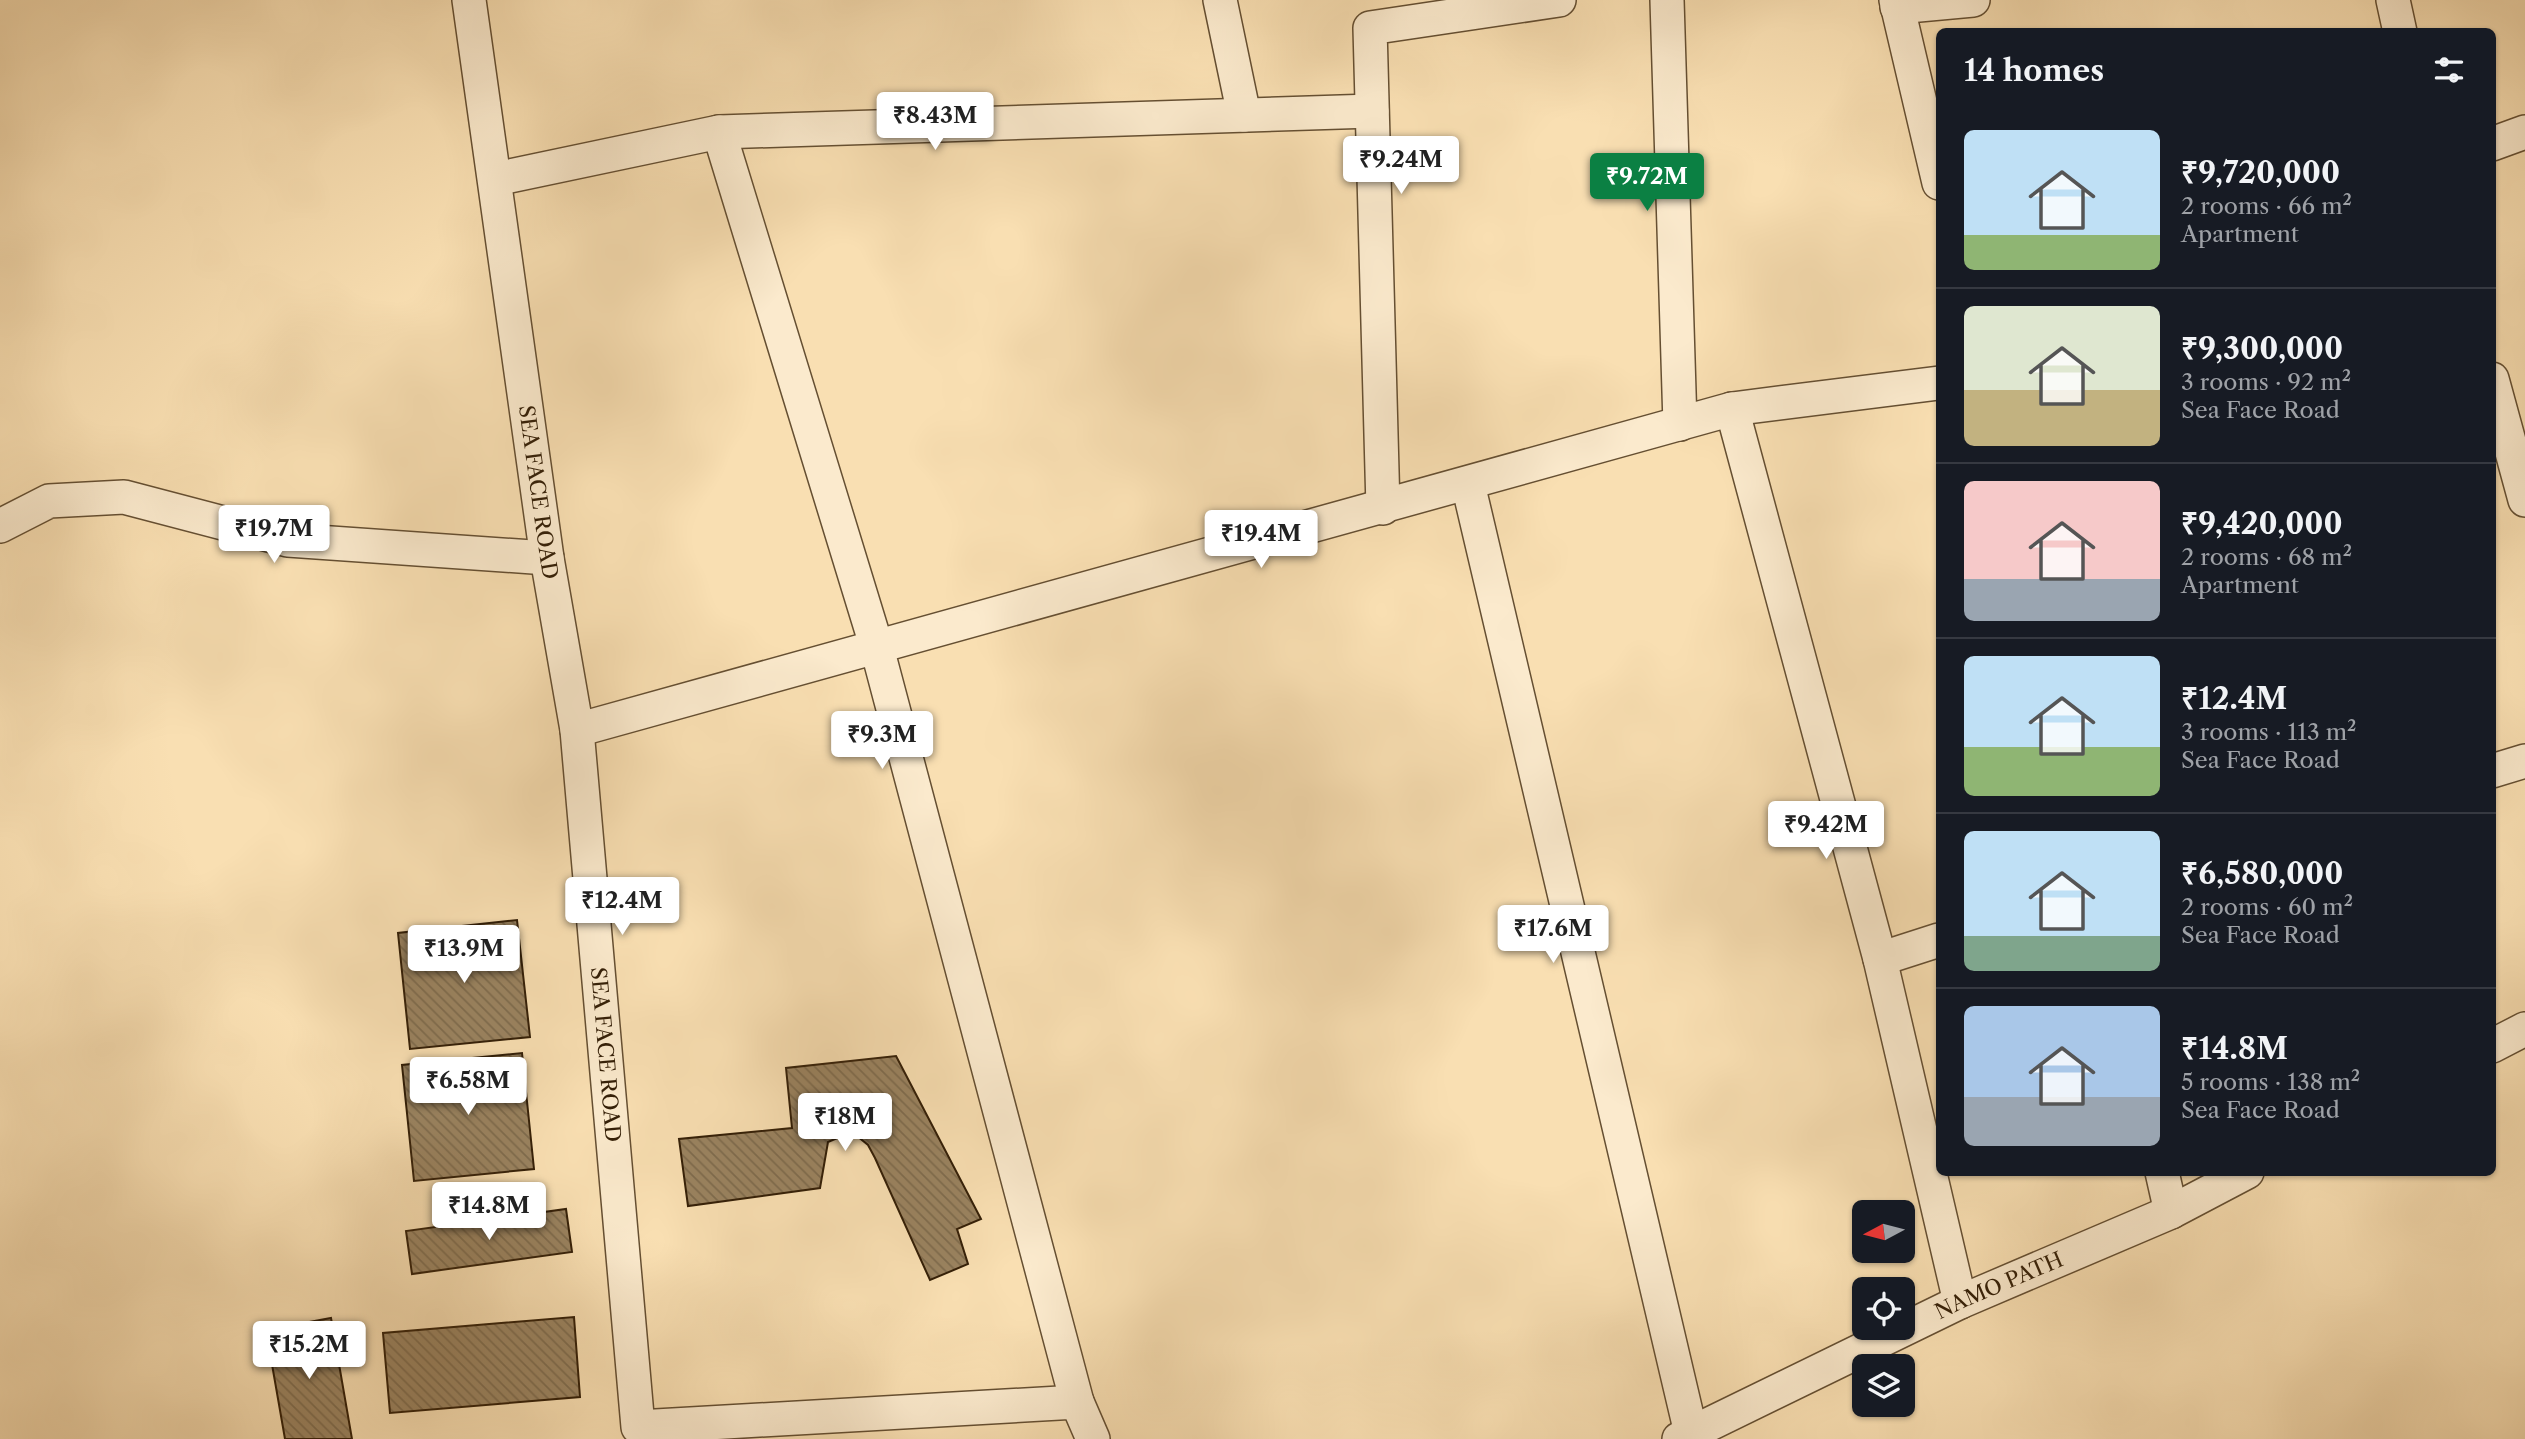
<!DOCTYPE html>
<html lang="en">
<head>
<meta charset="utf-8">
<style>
  :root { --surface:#171b24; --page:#20242c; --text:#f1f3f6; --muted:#9ea1a6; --line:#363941; --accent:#0b8043 }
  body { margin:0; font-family:"Libre Caslon Text",serif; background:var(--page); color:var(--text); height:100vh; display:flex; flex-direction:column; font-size:26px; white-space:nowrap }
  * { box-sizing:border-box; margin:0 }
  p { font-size:23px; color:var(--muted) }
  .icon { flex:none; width:38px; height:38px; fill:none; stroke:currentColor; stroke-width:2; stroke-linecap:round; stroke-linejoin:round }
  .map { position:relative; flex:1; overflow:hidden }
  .drawer { position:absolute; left:1936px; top:28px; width:560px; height:1148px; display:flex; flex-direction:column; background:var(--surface); border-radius:10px; box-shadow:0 2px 5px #0004 }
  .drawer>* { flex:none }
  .needle { width:46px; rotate:263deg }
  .controls { position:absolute; left:1852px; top:1200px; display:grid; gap:14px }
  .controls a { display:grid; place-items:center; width:63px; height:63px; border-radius:10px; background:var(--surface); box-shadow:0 2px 5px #0004; font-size:35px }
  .price { position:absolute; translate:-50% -60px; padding:0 16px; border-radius:7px; background:#fff; color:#222; font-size:23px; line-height:46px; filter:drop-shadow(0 2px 4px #0008) }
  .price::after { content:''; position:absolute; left:50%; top:42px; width:21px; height:16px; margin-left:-10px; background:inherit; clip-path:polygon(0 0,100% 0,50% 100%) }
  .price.current { background:var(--accent); color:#fff }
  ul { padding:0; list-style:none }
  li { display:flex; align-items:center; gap:21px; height:175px; padding:0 28px }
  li+li { border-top:2px solid var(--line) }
  li span { display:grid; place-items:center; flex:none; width:196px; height:140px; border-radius:10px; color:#555 }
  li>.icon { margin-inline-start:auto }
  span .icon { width:84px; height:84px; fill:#fffc; stroke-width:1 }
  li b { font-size:30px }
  h2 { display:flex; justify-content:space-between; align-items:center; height:84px; padding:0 28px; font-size:30px }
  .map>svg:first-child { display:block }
  .building { fill:url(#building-back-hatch); stroke:#341f07; stroke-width:2 }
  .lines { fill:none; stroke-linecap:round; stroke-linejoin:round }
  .street-casing { stroke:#654f32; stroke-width:36 }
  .street { stroke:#fbeacd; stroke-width:33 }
  .labels { text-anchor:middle; stroke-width:5; stroke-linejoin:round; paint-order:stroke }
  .street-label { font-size:21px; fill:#341f07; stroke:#fbeacd }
</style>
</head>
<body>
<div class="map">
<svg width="2525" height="1439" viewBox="0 0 2525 1439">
  <defs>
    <pattern id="building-back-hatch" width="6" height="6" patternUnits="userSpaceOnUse" patternTransform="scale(1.75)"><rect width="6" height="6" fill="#9a8360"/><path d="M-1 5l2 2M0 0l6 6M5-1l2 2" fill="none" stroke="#7e6b4d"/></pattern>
  </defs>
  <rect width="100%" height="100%" fill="#f9dfb2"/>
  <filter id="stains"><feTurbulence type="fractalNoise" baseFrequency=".00286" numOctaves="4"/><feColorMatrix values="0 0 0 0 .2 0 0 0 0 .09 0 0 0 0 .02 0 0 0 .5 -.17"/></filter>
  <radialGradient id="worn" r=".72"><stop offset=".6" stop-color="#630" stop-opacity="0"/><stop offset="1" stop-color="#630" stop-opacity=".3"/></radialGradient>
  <path class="building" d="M517,920L530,1037L410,1049L398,933Z
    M522,1053L534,1169L414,1181L402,1065Z
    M896,1056L981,1219L957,1229L968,1264L930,1280L875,1158L868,1145L857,1136H842L828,1142L820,1188L688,1206L679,1139L792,1128L786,1068Z
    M566,1209L572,1252L412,1274L406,1231Z
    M574,1317L580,1397L390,1413L383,1333Z
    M331,1318L352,1439H285L266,1330Z"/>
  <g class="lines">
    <defs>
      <g id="street">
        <path id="s1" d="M469,0L547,558L577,730L638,1427L1077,1402L1093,1439"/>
        <path d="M1220,0L1244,115"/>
        <path d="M1667,0L1680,424"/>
        <path d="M1896,0L1939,183"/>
        <path d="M2393,0L2400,32"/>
        <path d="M1897,7L1973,0"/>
        <path d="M719,132L877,648L1077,1402"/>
        <path d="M2492,144L2525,132"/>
        <path d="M496,179L719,132L1372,111"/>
        <path d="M2492,379L2525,500"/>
        <path d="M1732,409L1880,959L1960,1302"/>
        <path d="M1468,484L1691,1433"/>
        <path d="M1383,508L1370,28L1559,0"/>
        <path d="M0,526L49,501L124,497L288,540L547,558"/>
        <path d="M577,730L1732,409L1939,383"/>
        <path d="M2492,771L2525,761"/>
        <path d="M1880,959L1939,940"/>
        <path d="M2492,1046L2525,1029"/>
        <path d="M2162,1172L2171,1212"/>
        <path id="s2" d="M1679,1439L1960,1302L2171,1212L2247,1172"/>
      </g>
    </defs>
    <use href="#street" class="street-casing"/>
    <use href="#street" class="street"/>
  </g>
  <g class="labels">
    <g class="street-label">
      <text dy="7" stroke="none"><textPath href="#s1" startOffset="497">SEA FACE ROAD</textPath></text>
      <text dy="7" stroke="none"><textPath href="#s1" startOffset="1064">SEA FACE ROAD</textPath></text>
      <text dy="7" stroke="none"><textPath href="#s2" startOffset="355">NAMO PATH</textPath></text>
    </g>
  </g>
  <rect width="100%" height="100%" filter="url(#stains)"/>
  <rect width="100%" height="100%" fill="url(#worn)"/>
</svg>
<div class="controls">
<a><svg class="needle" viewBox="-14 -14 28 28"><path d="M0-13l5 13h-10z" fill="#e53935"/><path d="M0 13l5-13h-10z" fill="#9ea1a6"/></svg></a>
<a><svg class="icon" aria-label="locate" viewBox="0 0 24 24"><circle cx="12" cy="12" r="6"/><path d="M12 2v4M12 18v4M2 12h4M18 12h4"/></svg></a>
<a><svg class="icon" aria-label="layers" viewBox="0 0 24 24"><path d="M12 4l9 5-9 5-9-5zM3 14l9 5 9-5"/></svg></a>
</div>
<b class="price" style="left:935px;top:152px">₹8.43M</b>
<b class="price" style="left:1401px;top:196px">₹9.24M</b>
<b class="price current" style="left:1647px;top:213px">₹9.72M</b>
<b class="price" style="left:274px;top:565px">₹19.7M</b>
<b class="price" style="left:1261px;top:570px">₹19.4M</b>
<b class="price" style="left:882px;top:771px">₹9.3M</b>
<b class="price" style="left:1826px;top:861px">₹9.42M</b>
<b class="price" style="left:622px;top:937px">₹12.4M</b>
<b class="price" style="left:1553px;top:965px">₹17.6M</b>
<b class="price" style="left:464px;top:985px">₹13.9M</b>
<b class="price" style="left:468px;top:1117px">₹6.58M</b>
<b class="price" style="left:845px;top:1153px">₹18M</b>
<b class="price" style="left:489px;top:1242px">₹14.8M</b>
<b class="price" style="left:309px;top:1381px">₹15.2M</b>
<section class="drawer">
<h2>14 homes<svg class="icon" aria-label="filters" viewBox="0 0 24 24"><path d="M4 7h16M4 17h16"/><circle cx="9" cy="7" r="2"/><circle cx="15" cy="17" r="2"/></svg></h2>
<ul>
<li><span style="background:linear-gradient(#bfe0f5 75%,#8fb573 0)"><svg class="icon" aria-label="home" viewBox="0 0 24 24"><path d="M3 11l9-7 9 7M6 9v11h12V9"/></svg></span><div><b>₹9,720,000</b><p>2 rooms · 66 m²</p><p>Apartment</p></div></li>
<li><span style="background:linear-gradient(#dfe7d0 60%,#c2b280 0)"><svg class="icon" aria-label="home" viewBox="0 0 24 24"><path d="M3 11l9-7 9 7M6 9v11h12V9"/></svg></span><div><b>₹9,300,000</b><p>3 rooms · 92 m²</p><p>Sea Face Road</p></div></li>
<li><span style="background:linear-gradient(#f6c9c9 70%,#9aa5b1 0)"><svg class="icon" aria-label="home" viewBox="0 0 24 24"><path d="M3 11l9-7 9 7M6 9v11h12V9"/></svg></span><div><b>₹9,420,000</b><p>2 rooms · 68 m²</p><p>Apartment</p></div></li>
<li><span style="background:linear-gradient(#bfe0f5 65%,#8fb573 0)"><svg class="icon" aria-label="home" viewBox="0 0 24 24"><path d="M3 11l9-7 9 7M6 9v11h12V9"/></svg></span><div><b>₹12.4M</b><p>3 rooms · 113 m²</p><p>Sea Face Road</p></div></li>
<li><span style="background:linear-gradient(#bfe0f5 75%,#7fa58c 0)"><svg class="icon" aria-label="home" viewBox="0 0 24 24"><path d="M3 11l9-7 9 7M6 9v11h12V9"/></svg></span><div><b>₹6,580,000</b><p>2 rooms · 60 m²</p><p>Sea Face Road</p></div></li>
<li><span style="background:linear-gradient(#a9c7e8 65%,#9aa5b1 0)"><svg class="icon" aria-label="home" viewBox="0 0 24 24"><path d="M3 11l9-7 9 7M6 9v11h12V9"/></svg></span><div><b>₹14.8M</b><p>5 rooms · 138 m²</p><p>Sea Face Road</p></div></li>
</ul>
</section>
</div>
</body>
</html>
